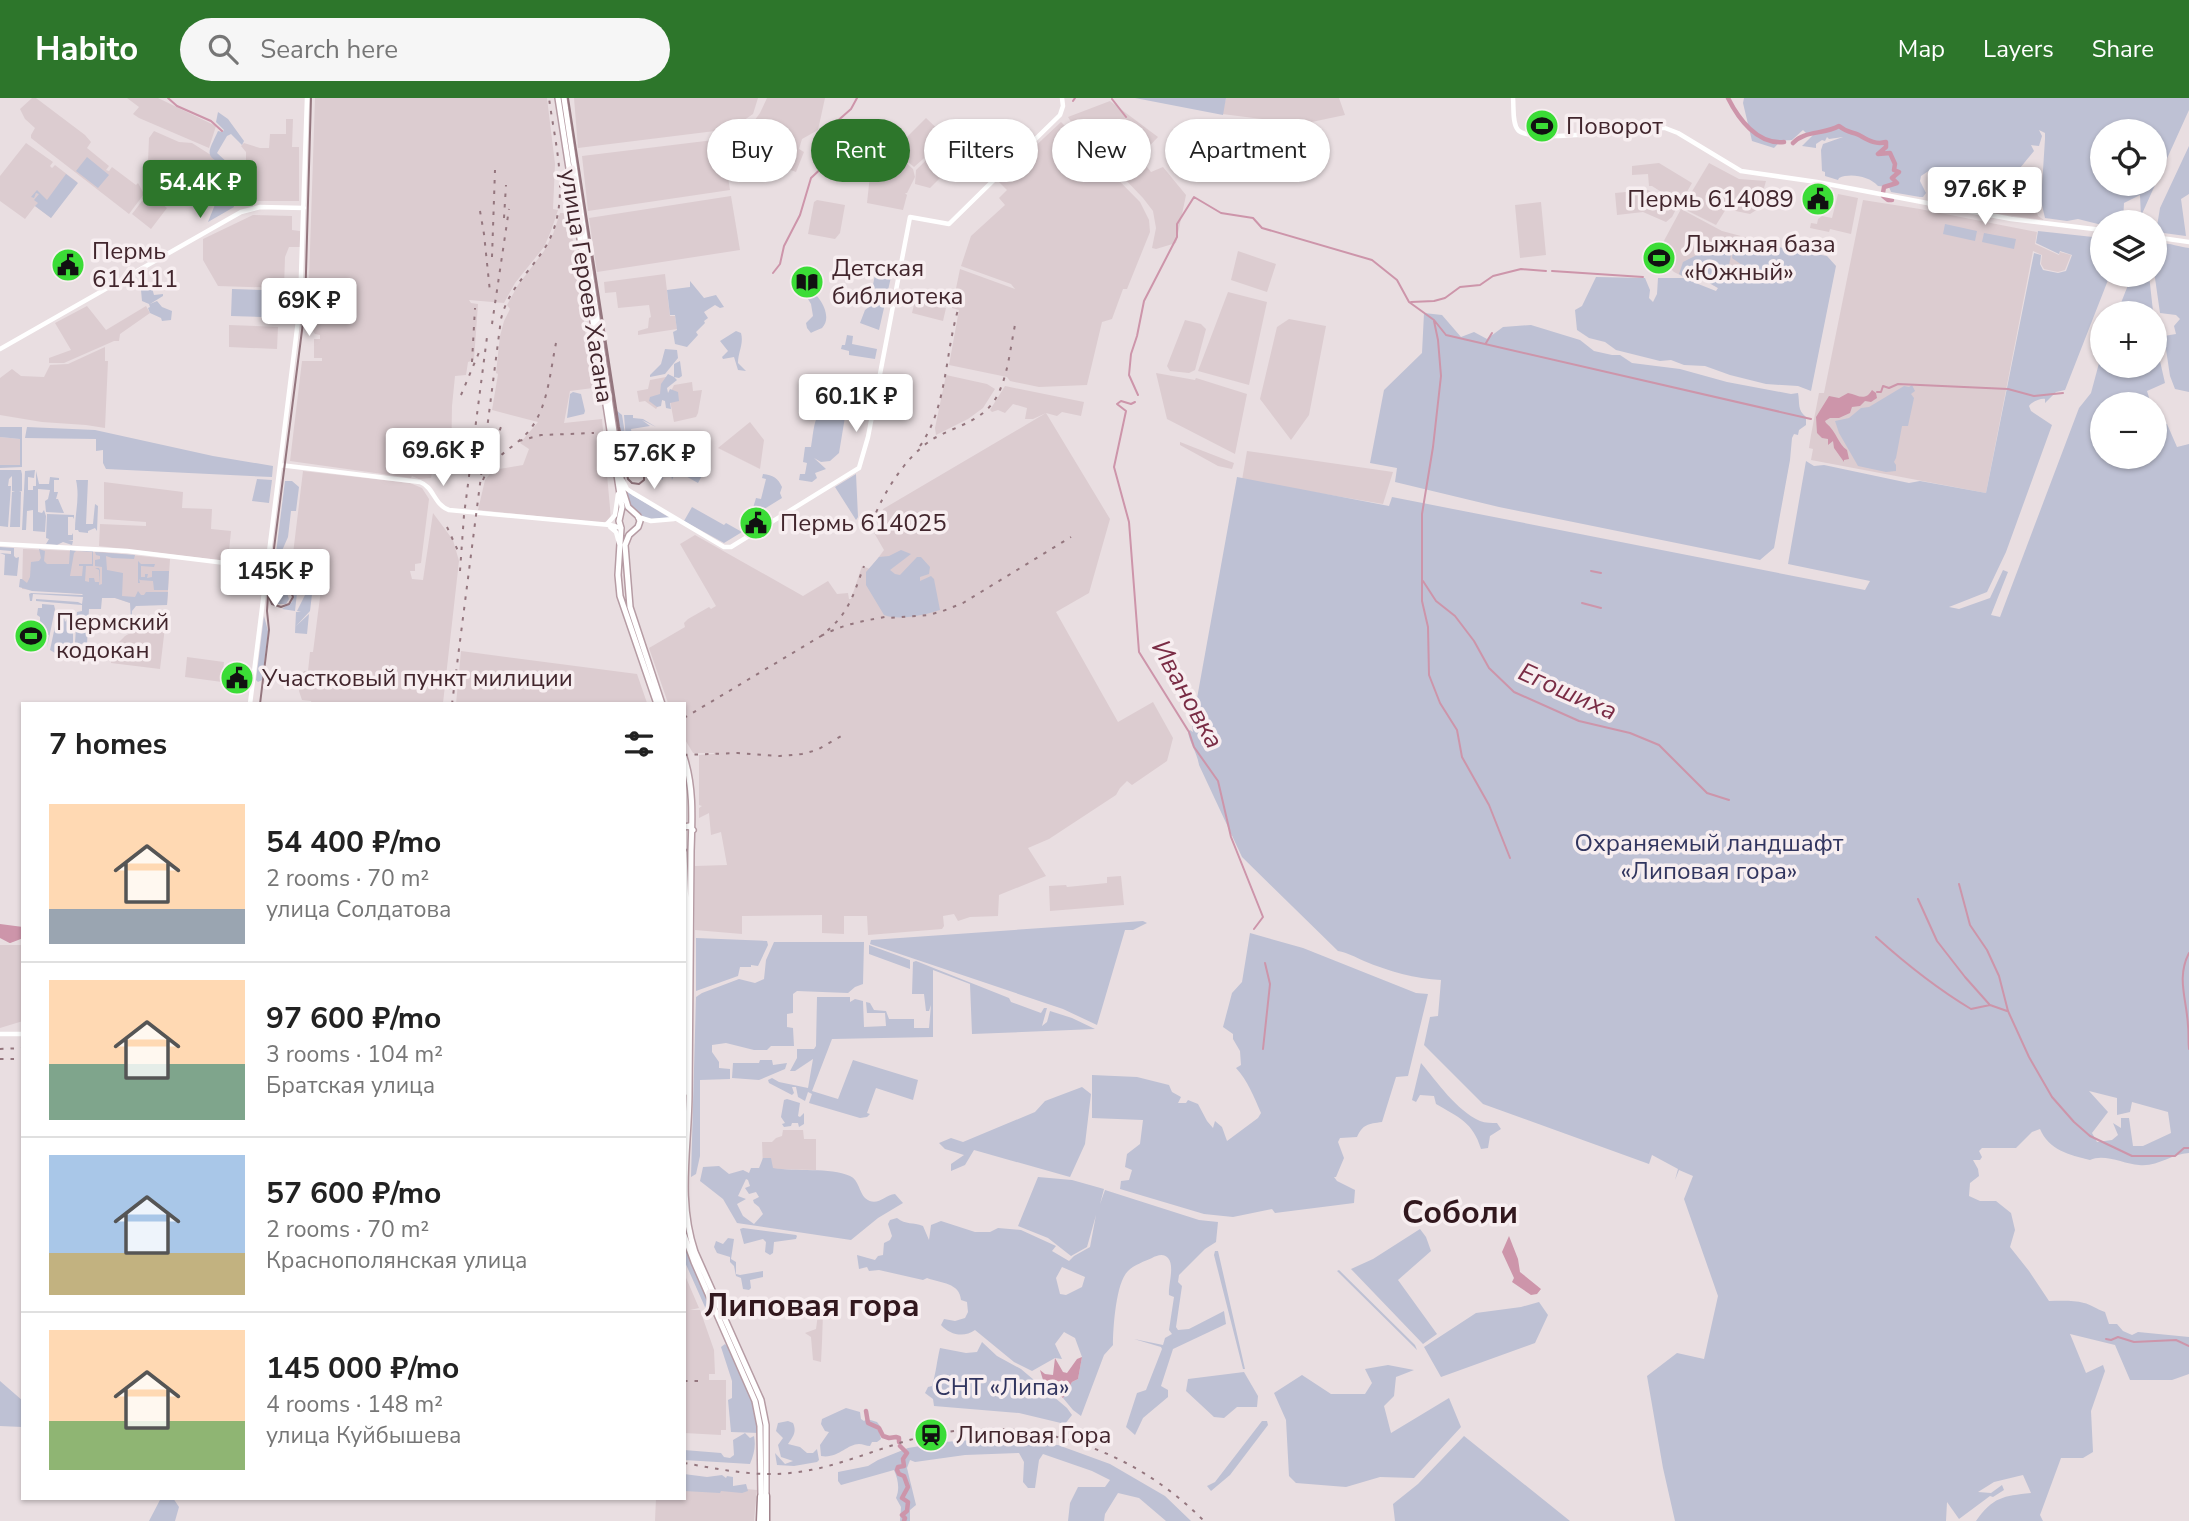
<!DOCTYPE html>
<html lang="en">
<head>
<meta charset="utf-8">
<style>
  :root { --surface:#fff; --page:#f6f6f6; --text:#222; --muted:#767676; --line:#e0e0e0; --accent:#2d762b }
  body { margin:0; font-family:"Nunito Sans",sans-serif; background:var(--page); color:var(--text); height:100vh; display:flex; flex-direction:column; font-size:26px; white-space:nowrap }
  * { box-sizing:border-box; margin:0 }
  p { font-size:23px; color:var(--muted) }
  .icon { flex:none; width:38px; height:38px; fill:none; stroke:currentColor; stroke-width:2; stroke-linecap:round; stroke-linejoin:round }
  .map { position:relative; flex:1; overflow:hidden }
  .sheet { position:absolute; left:21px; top:604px; width:665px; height:798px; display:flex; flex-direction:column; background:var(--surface); border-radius:0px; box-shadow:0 2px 5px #0004 }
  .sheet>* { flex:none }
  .guide { position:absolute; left:707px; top:21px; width:665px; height:63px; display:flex; gap:14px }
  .buttons { position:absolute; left:2090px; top:21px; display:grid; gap:14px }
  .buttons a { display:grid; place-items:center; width:77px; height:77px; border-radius:50%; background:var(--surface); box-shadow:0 2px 5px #0004; font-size:35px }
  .price { position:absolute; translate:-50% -60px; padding:0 16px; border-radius:7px; background:#fff; color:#222; font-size:23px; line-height:46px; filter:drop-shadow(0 2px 4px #0008) }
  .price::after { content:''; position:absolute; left:50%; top:42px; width:21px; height:16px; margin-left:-10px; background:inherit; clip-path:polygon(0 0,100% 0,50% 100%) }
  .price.current { background:var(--accent); color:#fff }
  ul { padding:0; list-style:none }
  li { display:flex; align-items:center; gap:21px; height:175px; padding:0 28px }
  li+li { border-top:2px solid var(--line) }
  li span { display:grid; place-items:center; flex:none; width:196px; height:140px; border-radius:0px; color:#555 }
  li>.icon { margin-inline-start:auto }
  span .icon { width:84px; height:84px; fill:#fffc; stroke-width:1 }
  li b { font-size:30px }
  h2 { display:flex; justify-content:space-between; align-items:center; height:84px; padding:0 28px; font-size:30px }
  .pill { padding:0 24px; border-radius:32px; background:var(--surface); box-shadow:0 2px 5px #0004; font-size:24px; line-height:63px }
  .pill.current { background:var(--accent); color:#fff }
  header { display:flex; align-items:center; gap:42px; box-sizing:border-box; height:98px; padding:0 35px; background:var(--accent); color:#fff }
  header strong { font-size:33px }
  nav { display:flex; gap:38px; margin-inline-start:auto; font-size:24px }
  .search { width:490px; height:63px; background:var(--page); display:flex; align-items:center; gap:18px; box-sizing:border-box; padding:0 24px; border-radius:38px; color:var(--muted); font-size:26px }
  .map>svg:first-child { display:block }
  .built { fill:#dcccd0 }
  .green { fill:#bec1d4; fill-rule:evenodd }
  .water { fill:#cd95aa }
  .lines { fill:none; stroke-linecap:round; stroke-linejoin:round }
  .stream { stroke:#cd95aa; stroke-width:2 }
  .river { stroke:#cd95aa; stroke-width:4.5 }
  .primary-casing { stroke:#b69ca4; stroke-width:8 }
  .trunk-casing { stroke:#a1848c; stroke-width:9 }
  .secondary { stroke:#fff; stroke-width:4.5 }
  .primary { stroke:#fff; stroke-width:5 }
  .trunk { stroke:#fff; stroke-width:6 }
  .tram { stroke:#94767e; stroke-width:2 }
  .rail { stroke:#94767e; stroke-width:2; stroke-dasharray:3.5 7; stroke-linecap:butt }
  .labels { text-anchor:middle; stroke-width:7; stroke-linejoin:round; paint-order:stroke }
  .poi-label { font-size:24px; fill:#42262d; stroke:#f7eef0; text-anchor:start }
  .street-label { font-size:24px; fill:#42262d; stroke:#f7eef0 }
  .park-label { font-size:24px; fill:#31355f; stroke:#f7eef0 }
  .water-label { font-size:26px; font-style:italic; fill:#7a2c45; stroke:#f7eef0 }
  .district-label { font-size:32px; font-weight:bold; fill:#32181e; stroke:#f7eef0 }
</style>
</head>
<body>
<header>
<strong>Habito</strong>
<div class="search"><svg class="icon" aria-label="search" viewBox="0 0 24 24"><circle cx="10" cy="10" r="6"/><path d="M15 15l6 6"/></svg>Search here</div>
<nav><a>Map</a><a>Layers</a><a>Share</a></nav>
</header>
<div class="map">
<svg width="2189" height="1423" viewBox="0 0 2189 1423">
  <rect width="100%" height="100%" fill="#e9dee1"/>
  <path class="built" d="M32,0H36L85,37L91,44L87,50L109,68L106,72L109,73L112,69L136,87L138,85L144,96L129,116L31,40V37L35,30L25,21L20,11Z
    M127,0H158L216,28L209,50L139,20L133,16L139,9Z
    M315,0H547L555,66L553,111L558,112L551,133L544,149L515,185L504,205L469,202L471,205L478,206L474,262L468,264L466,277L455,278L452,308L451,368H433L431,380L419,381L412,378L411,380L290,363L302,263H322V260H314V241H320V237L315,236L313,233V230L316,229V213L308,212Z
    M574,0H758L753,16L731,31L578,50Z
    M767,0H825L818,32L802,41L799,51L804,54L796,74L767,63L775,42L760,44L746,34L760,15Z
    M1226,0H1339L1345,17L1302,26L1222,16Z
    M1110,3L1158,39L1139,59L1151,74L1163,69L1186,97L1176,145L1156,151L1152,150L1156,130L1153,113L1143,100L1073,27L1068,19Z
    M926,20L947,40L914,69L894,52Z
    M286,21H293L292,49H299V103H246V54L241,48L244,45L260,50H269L270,36H286Z
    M1061,24L1140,104L1149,122L1150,134L1127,191H1123L1112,221L1102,224L1087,287L1039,289L1010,283L1007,279L949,267L959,212L952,210L960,171L1015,191L1011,186L961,168L971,138L1005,107L999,100L1007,92L998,83Z
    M154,33L179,44L192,45L214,59V67L148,64L149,40Z
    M722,41L730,92L588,113L582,58Z
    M945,44L961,59L930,90L915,86L916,72Z
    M26,45L53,64L50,68L52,70L55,67L77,84L51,120L35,108L25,121L0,103V78Z
    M893,53L913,71L915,79L907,95H905L907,97L903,112L867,105L870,77Z
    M1659,65L1692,85L1680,106L1652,88H1649L1648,76L1632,77V68Z
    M1709,65L1739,81L1766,83L1758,111L1750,116L1726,111L1716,127L1682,110Z
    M1648,92L1677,109L1672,119L1666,124L1643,114L1617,117L1615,95Z
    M2009,92H2014L2035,106L2038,118L2044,122L1992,115L1994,105Z
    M148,95L167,110L151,131L132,116Z
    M1838,96L1858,100L1851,136L1830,131L1829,134L1810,130L1811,125L1817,126L1818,121L1822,118L1832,120Z
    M731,98L740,152L597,174L589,120Z
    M817,102L845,107L840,135L835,141L808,136L814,104Z
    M1863,102L1920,111L2037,134L2035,146L2059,157L2060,154L2071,157L2065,172L2058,174L2044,171L2041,166L2042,157L2033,153L1986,395L1811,362L1813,351L1809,350L1811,337L1819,295H1824Z
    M1541,104L1546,157L1520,160L1515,107Z
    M1681,111L1722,133L1756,142L1742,165L1718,190L1690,174L1684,179L1674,174L1664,164L1667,161L1659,152Z
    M560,115H569L593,290L570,293L564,325L602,321L611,421L603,425L478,412L485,382L493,372L523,367L529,351L520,345L538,324L492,312L498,276L496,275L500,238L504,223L510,211L507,207L518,187L544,153L553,136Z
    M253,117L292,118V132L300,133V149H289L285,159L284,190L218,188L203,162V141Z
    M1238,153L1276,166L1267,194L1231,182Z
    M665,176L670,218H675L677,231L638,237V233L648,230L649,220L651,219L649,207L618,210L616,194L605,195L604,184Z
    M917,193L938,198L936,208L946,210L943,223L912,215Z
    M1228,194L1267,204L1249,287L1198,273Z
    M87,208L106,232L146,208L150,215L120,236L119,243H114L64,265H49V260L71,252L55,225Z
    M1289,221L1326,228L1309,317L1291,342L1260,301L1277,229Z
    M1185,222L1201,226L1206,231L1195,272L1189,275L1170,273L1167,268Z
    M229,227L278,229L277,251L229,249Z
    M105,249V263H108L105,330L86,327L42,324L0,317V280L12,271L21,278L44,279L50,267L68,266Z
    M1156,275L1195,282L1196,280L1247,296L1235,356L1167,321Z
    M946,277L987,286L995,291L983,310L968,321L936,337L935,330Z
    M666,279L667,295L656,311L645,303L639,304L637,293L648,291L650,282Z
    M692,284L693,293L702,292L698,315L696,319L674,324L669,297L674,287Z
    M1005,288L1084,304L1081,318L1062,314L1057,318L1046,315L1110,421L1089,495L1056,514L1118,624L1153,604L1173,640L1167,663L1132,687L1127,683L1120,690L1116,697L1049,741L1028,750L1046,778L999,797L998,818L970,819L958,823L954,816L943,818L944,828L942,831L868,837L867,818H844V836L822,835V817L742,818V836L695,832V768L727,767L721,734L711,737L709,715L699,720V710L702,708L699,707V657L714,656V655H693L684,640V606L668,605L649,550L685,529L684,525L688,521L709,509L711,511L716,508L680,446L695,437L803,498L828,483L837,496L848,495L849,501H851L862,468L870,471L884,452L873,433L877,431L883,411L1046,315L1033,321H1025L1027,310L1013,306L1005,315L998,312L992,314L990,312Z
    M750,324L764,342L760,371L718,350Z
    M0,339L20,341V368L0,367Z
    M1180,344L1234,365L1232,371L1218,368L1180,347Z
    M1247,353L1393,374L1383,406L1242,382Z
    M303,373L410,385L422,390L429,401L421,465L415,466V473H410L412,481L423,482L433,415L453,442L459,463L443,605L312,606L311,603L302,602L299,593L301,578L304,573H308L310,554H313L325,460L293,456Z
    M104,384L183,394L182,410L212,411L211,431L231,433L228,463L99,448L100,426L146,428V424L104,421Z
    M23,451L102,454L170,461L167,507L130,505L115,500L85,498L83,496L22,491Z
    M145,527L165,529L160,571L111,565L112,551L125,538Z
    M461,553L637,576L647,605L456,606Z
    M187,559L224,564L222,584L185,579Z
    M1121,778L1124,807L1050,813L1049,788L1066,787L1067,789L1107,785V779Z
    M0,847H23V923L0,930Z
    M783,1032H803L804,1041H816V1072L763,1071L762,1044H772L776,1040L782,1038Z
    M684,1175L699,1210L690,1212H700L714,1252L715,1276H709V1282H726V1332H721V1337L684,1335Z
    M823,1215L822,1244L821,1264L813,1262L811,1239L805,1235L816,1231L818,1216Z
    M684,1385L757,1392L754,1423H655L656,1400H684Z"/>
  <path class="green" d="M1135,0H1226L1223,17Z
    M1744,0H2189V12L2141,118L2140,97L2124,105L2123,124H2102V127L2078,121L2067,123L2045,120L2041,103L2045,41V35L2039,32L2042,38L2039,48L2031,47L2034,53C2022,67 2009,87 1990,92V98C1978,104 1964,97 1952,94L1944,83L1930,72L1921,78L1920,83L1926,95L1923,99H1920L1891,94L1889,89L1878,88C1869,78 1850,75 1839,80L1838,82L1825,78V74L1822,73L1821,52L1823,46L1843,39L1829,41L1827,39L1825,43L1822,42L1816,46V50L1802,48L1815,35L1807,36L1803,32L1792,42C1781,43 1782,41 1774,50L1752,43L1743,5ZM2102,33H2154V86H2102Z
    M218,14L228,21L244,43L242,47L231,36L227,38L217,55L229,66L226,68C203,58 208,55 218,33L222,34L224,32L216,24Z
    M2189,48V96L2181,101L2186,138L2156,134L2160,110Z
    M87,59L109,77L98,90L76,73Z
    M66,76L78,85L51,120L35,108L38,105L34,102L39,96L36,95L34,100L31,99L37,92L47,102Z
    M226,79L234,109L208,124Z
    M1945,126L1977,133L1975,143L1943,136Z
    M2038,133L2102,140V177H2110L2065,292L2056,294L2045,305V301C2041,300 2031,304 2029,308L2031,313L2052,327L2006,454L1987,494L1949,509L1959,511L1990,500L2003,472L2008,474L1991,517L2000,519L2079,310L2091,295L2102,254V268H2154V249L2160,263L2165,285L2147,293L2151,306H2102V359H2154V313L2157,323L2167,326L2177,349L2189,346V1055C2171,1056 2158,1069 2139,1067C2124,1066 2104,1055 2090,1062C2069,1057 2049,1052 2040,1031L2032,1034L2016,1050H1982L1979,1053L1982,1059L1980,1062H1973L1978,1071L1979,1078L1970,1085L1969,1098L1980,1103H1996L2011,1115L2015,1132L2010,1149L2029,1173L2049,1203C2060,1203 2073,1202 2084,1205C2090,1206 2096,1211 2105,1214L2109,1226H2117L2123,1233L2132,1237L2138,1234L2189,1239V1276L2172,1282H2130L2115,1247L2070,1236L2086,1275L2103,1267L2105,1273L2091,1313L2093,1354L2083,1360H2061L2040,1417L2043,1423H1976C1993,1399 2003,1398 2031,1395L2023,1377L1994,1384L1978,1394L1991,1395L2002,1387L2004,1392L1993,1399L1990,1398L1959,1421L1947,1404L1946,1423H1675L1663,1370L1647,1278L1677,1255L1704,1261L1718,1198L1684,1101L1693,1078L1679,1072L1675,1082L1678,1071L1652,1057L1649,1066L1483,1006L1424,947L1430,919L1438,918L1441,882C1416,881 1388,873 1364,863C1355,859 1348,855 1338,853L1242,759L1199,667C1197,654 1190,646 1188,634L1190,632L1193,634L1192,628L1237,379L1389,408L1392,399L1865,492L1870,483L1788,466L1806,363L1814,368L1824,367L1909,385L1920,383L1986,395L2034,155L2041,157L2040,166L2043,172L2058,175L2066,173L2072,157L2060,153L2059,156L2036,145ZM2089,993L2117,1000V1017L2130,1014L2132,1004L2168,1014L2171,1035L2143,1048H2133L2129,1020H2121V1030L2113,1025L2118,1037L2112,1042L2097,1044L2092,1035L2108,1014Z
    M1984,135L2016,141L2014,151L1982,144Z
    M1735,141L1827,158L1836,168L1811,293L1798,288L1766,286L1730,277L1705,268L1684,267L1671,262L1660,263L1616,252L1605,244L1589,240L1577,232L1575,212L1582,208L1596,179L1645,180L1650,192L1649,200L1653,204L1657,196L1658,180H1683L1716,193L1718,190L1690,174L1684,179L1679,176L1683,164L1707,152L1731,157L1726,183L1742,167L1732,160Z
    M2159,145C2171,145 2179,149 2189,150V294L2175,291L2170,278L2164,238L2176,236L2174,228L2180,221L2176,217L2160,215L2154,173Z
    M875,176L891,179L879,232L860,225L865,212L869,209Z
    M2132,177H2149L2153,213L2117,215Z
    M690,183L704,200L716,197L724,209L720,210L715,207L704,214L708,220L704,223L705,225L696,234L698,237L687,249L675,246L673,234L677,232L675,217H670L667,192L690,189Z
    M152,190L154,197L163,196V198L150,206L157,203L162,209L172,213L171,222L162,223L161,220L150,215L148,210L150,209L149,206L142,203L141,192Z
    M806,190C818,194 834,218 822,230C820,231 812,234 811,235L807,230L806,225L813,218L811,206L803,193Z
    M232,191L296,193L293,220L231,218Z
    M1424,215L1442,217L1461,239L1474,234L1487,241L1503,229L1531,227L1580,242L1594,253L1612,257H1620L1632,265L1680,271L1727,284L1791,296L1798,295C1800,305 1797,312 1806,319V327L1799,332L1798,337L1794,336L1792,340L1790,362L1774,450L1760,462L1499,409L1395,384L1397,370L1370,365L1384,292L1422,255Z
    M736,233L741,235C744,246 738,254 738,265L746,273L738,272L734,259L723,261L722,259L728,253L720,243Z
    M847,237L853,238L852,246L877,251L875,261L849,257V253L841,251L842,247H845Z
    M665,251L677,252L678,260L665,276L650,279V277L661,266Z
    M680,263L682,278L679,280L674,279L677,282L667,290L668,295L670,291L678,294L679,303L670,305L671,311L666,310L665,303L662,302L661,308L657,309L649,303L650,299L660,296L661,286L668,276L674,279V266Z
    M1912,287L1915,293L1911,296L1914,300L1908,328H1902L1896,360L1894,364L1896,367V373L1886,374L1858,368L1839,335L1835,323L1849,320L1861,310L1869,309L1904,288L1909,289Z
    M573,294L581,296L585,313L584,316L567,320L570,296Z
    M830,306L837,308L843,313L845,319L839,355L830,363L821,364L814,360L826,371L815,375L817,380L812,384L799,382L800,376H805L807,365L803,364L805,349H811C814,334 813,312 830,306Z
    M616,312L622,317L626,342L624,317H633V320L643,321L656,329L642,322L650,328L631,331L633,344L645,342L650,349V345L659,343L662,336V339H666V335L669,337L676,372L672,382L667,355L662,356L660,348L651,350L658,357L663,382L643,368L641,370L626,357Z
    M0,329H22V369L0,370V367H20V341L0,339Z
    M27,329L95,332L213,358L273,368L272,379L106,371L103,365V352L96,353V341L25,340Z
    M696,335L710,348V354L708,355L698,351L694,362L706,370L698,385L682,376L678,368L683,366L682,352L691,349L694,339L693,336Z
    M0,372H21L22,376V393L19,394H21L20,429H10L12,394H15L12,393V378L9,381L8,388H11L8,429L0,428Z
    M35,372L34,380L28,379V392H33V388H36V373L39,386H49L50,379L59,380V382H54V394H58L56,401H58L64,415L46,414L45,403L48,401L50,392L38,391V414L42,415L44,412L46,418L45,434L33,433V412L27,413L26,432H22L25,373Z
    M763,376C773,377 778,380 782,389L780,395L782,400L761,413L753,410L756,400L761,401L766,381L762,380Z
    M856,376L858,419L856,422L835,389Z
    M257,381L272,382L269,405L252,403Z
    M76,382H88L86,426H93L95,406L98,408L97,433L95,430L88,433V435L79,434L78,432H75C75,414 80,400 76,382Z
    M285,383H292L299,389L296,413H291L288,439L277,464L275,463Z
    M624,392L670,420L643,421L629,407Z
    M692,409L724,427L726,425L742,434L724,445L684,423Z
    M47,416L74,417V421L73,419H68V437H72L73,435V442H68L73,443L72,447L63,444L57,447L46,446L49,441L46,440Z
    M0,449L14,450V458L16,460L19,459L17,478L4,477L5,457L0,455L11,456V453L0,452Z
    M39,451L45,453L44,463L47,466H69L70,452L76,453L74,455L70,478H82L83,468H79V466H92V454L78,453H93V468H86L85,483L89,484V480H94L95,484H99V472L95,470H99L100,472L99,487L102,486V469L95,468V462L100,461V458L96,457L95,454L135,457L134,461L112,460L106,458L107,472L123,475L122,498L135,499L138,493L141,497H144L146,494H168L167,507L136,508L132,513V518L144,523L131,522L130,505L115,500H102L101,511H89L87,546L84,544L82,546L75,545L77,514L82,513V507L36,503V501L78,504L82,506L83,499L33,496L32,503H30L29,496L31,495L82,497L83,496L32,493L19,489L20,481H22L27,485L30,479L31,464L39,463L41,460Z
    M901,452L911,456L890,472L895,476L900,477L917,459H921L930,469L929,476L920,479V483L931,478L934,481L940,512C924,517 900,523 884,517L866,487V474L879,459L889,458Z
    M138,463L141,466H155L154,469L141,468V479H145V476H148L147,480L152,479V473H169L168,492H154L153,483L140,482L139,481L140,485H138Z
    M274,474L299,477L295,513L282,511L292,504C295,490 283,487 275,479Z
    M273,479L286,492L289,501L286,506H278L272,502L271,497Z
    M314,479L310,513L296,528L309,516L307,536L295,535L296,514H301L297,513Z
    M42,506L54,507L55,511L47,550L49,537H44L37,532V524L40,523V519L37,517L38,510H42Z
    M264,518L268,533L262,582L258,584L256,582Z
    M57,519H64L65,524L68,520L73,521V546L55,555L50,552Z
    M1143,823L1147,825L1133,832H1125L1097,927L1063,911L870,846L871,842Z
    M1250,835L1303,850L1416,895L1428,896L1408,978L1396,979L1382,1024C1368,1026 1363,1026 1357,1039L1340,1040L1338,1044L1344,1060L1336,1079H1334L1337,1083L1355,1092L1354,1105L1275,1115L1272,1111L1233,1119L1204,1116L1120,1091L1121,1083L1129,1082L1132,1072L1125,1069L1127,1056L1140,1046L1143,1022L1092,1020V977L1137,979L1169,987L1172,994L1181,999L1178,1005H1186L1188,1002L1198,1006L1207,1023L1213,1030L1215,1023L1222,1029L1227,1043L1258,1020L1261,1015C1254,999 1248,983 1236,970L1241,967L1240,953L1233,941V936L1223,929L1232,895L1242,884Z
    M696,840L767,843L768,847L758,868L751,867V869H740L738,878L696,893Z
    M774,844H864L863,886L855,889L848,895L797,893L793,896V915L787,916V929L793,930L794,948H771L767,952H754L726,945L712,947V954L719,964V970L730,971V981L700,982V1058L696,1076L691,1079L696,899L702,895L739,881L755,885L764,881L766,862Z
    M869,847L910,862V871L869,856Z
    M916,863L1009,900L1011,904L1041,915L1044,910H1047L1042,928L1047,924L1050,913L1072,920L1095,931L972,936L970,886L933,872V939L832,941L812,993L838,1001L853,962L918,982L913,1002L876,990L867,1015L870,1016L867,1019L860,1020L809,1005L812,996L808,994L805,1003L798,999L796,989H792L794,995L792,997L769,985L768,982L772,980L779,984L808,990L813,961L795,973H790L797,960V951H814L816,948L817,899H850V904L855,901L863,903L864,929L886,928L885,915H867L866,904L870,905L874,912L886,913L889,921H914V930H929L931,907L929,913H926L924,896H912L913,864Z
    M760,962H772L773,967L787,965L785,971L759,982L732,980L733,965H759Z
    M1421,965C1438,985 1456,1012 1480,1023C1485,1025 1492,1025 1497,1025L1501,1031L1490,1038L1488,1050L1481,1051C1473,1024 1458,1019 1436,1006L1434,998L1420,997L1416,1004L1412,1002Z
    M1082,989L1091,996L1085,1046L1070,1079L974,1052L965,1067L951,1073V1066L964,1057L945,1051L939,1045L951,1040L963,1044L1035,1014L1045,1003Z
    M787,1001L800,1005L798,1018L800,1019L804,1015V1026L799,1029L798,1025H792L791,1028L784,1029L782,1026L785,1025L781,1019L784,1002Z
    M763,1060H771L773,1070C795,1074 830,1069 850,1078C859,1082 859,1094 865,1100C877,1110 884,1097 895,1096L903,1105L878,1120L851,1142L737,1125L723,1101L700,1083L703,1069L719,1068L729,1076L743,1072L749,1075L751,1070H759ZM746,1081L748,1082L750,1088L745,1090L749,1096L756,1094L759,1099L753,1102L754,1105L759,1109L763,1116L754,1126L743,1118L737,1106L746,1101L738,1098Z
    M1038,1079L1072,1082L1104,1091L1100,1106L1105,1092L1199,1122L1218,1124L1216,1144L1205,1151L1179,1177L1178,1184L1182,1188L1176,1229L1178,1232L1189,1231L1224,1213L1226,1226L1173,1251L1161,1288L1168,1292V1299L1143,1320L1135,1337L1126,1329L1137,1295L1146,1292L1162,1251L1161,1249L1134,1241L1163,1247L1165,1240L1172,1236L1169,1232L1174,1199L1169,1197C1168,1187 1175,1168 1168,1160C1164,1155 1157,1157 1152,1160C1145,1163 1134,1167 1128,1173C1116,1184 1113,1230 1113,1247L1104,1257L1081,1318L1073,1312L1063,1300L1072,1284L1078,1281L1082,1259L1075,1240L1064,1234L1055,1246L1062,1261L1055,1260L1032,1273L1014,1264L975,1232C964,1240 950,1237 941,1227L944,1221L955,1223L965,1220L968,1214L967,1204L961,1202C960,1185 941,1185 927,1180L923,1182L879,1172L869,1173L867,1169L859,1171L857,1157L875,1162L878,1158L883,1157L884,1145L890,1142L892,1138L888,1126L890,1122L897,1120C906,1127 913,1124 923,1128L929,1142L931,1127L941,1123L975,1134H990L998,1130L1021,1132L1056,1148L1052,1153L1069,1163L1074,1158L1090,1149L1096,1117L1087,1149L1071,1158L1048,1140L1018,1128ZM1062,1169L1085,1179L1082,1189L1066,1197L1060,1196L1056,1180Z
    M743,1130L796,1137L797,1138L796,1141L774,1144L773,1155L770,1157L765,1154L766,1144L763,1141L744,1146L740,1131Z
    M1420,1131L1426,1139L1431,1153L1398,1182L1437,1236L1423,1246L1351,1171L1373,1161Z
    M728,1140L734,1141L731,1161L736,1164V1176L740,1177L763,1173V1179L750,1182L751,1190L749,1192L743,1191L741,1180L736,1178L734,1168L730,1164V1159L717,1155L714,1149L716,1143L723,1146Z
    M684,1145L709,1208V1218L684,1162Z
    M1215,1153H1218L1245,1271H1243L1214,1157Z
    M1339,1172L1415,1247L1417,1252L1337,1173Z
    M1539,1204L1548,1217L1535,1245L1441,1279L1424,1249L1476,1215L1521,1209Z
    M982,1244L997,1258L1021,1271L1067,1310L1072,1317L1065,1326L1019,1315L934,1308L933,1301L925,1295L928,1289L932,1288C936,1275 937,1262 940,1250L966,1255L977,1254Z
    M725,1246L730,1251L751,1297L760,1335L731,1334L728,1302L732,1300V1283L721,1249Z
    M1388,1267L1414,1272L1396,1279L1394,1298L1384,1308L1391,1335L1449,1300L1461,1329L1414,1380L1380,1379L1346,1389L1296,1385L1289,1378L1286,1322L1274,1295L1302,1277L1331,1296H1365L1372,1285L1365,1271Z
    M1244,1274L1258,1298L1257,1309H1237L1224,1320L1214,1319L1186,1293L1188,1281Z
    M0,1283L23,1303L22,1329L0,1328Z
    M846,1310L860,1314L861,1321L864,1323L867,1321L877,1324L880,1328L874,1329L879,1333L881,1341L877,1344H872L870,1348C866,1348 863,1346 859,1346C847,1346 838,1361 821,1358L820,1347L829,1334L825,1333L821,1326L822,1321Z
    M788,1323L793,1325C797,1334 793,1339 788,1346L800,1349L807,1355H813L817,1351L819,1362L817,1364L794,1368L777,1367L775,1355L785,1366L793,1363L781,1359L778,1347L783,1340L776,1333L778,1325Z
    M1262,1323H1267L1268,1327L1230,1377L1211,1393L1207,1388L1215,1384Z
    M745,1335L750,1340L754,1338C756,1348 754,1356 750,1366L684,1362V1352L721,1355L724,1359L730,1360L734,1357L733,1342Z
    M1464,1338L1570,1423H1395L1393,1406L1418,1386Z
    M999,1340L1026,1345L1058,1347L1110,1366L1165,1398L1191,1423H1166L1139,1400L1118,1395L1105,1416L1104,1423H1068L1070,1405L1078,1389H1105L1110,1382L1092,1373L1043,1356L1039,1362L1035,1390H1028L1023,1384L1024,1364L1019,1355L965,1357L915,1364L910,1362L907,1370L916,1407L910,1412V1423H900L901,1409L896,1400C900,1391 898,1381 894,1372L841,1387L838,1383V1374L868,1368L878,1362L908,1350L944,1344Z
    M684,1376L707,1379L722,1377L726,1380L727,1378L733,1379V1388L746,1386L748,1393L742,1395L721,1393L720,1395L684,1393Z
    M161,1400H173L179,1409L175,1423H149Z"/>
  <path class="water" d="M1872,292L1876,295L1877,300L1871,304L1865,303L1860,308L1852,309L1850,315L1839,320H1830L1825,323L1826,325C1837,334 1838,346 1847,352L1849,361L1844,362V364L1834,350L1833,343L1828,347V341L1822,340L1817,335L1816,319L1829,298L1839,300L1848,295C1858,297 1865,304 1872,292Z
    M0,826L23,829V839L10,844L0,839Z
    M1509,1138L1518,1161L1520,1174L1541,1191L1537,1196L1531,1197L1512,1184L1514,1180L1502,1154Z
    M1082,1259L1078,1281L1072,1284L1063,1300L1043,1282L1040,1272L1045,1276L1053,1277L1055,1260L1063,1274L1067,1275L1077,1261Z"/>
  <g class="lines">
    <path class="stream" d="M168,0L177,8L211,23L222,33
      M1112,1L1126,19
      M1073,3L1075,0
      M1130,27L1146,52
      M1552,173L1643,179
      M773,175L780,166L784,148L800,117L811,80L828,64C828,51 830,37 834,26L851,11L857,0
      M1411,204L1434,203L1445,200L1460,189L1480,187L1493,178L1521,171L1546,173
      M1434,223L1438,242L1441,278L1433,349L1422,416V503L1428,529L1429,577L1440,605L1457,632L1462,659L1489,707L1510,760
      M1486,245L1492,235
      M1877,294H1881L1883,288L1889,290L1898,286L2008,291L2034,298L2063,295
      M1138,297L1129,277L1131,256L1137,238L1144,203L1177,139V126L1194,99L1221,115L1253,120L1262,130L1372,162L1397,182L1409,204L1434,222L1446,237L1811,321
      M1135,304L1131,306L1121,303L1117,306L1126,313L1114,369L1129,424L1139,554L1189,634L1194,649L1218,683L1231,739L1263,819L1254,831
      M1591,473L1601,475
      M1423,483L1436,503L1455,518L1474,543L1489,570L1514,594L1579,623L1630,635L1659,647L1707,695L1729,702
      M1582,505L1601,510
      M1959,786L1970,827L1987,852L1999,878L2008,913L2029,959L2052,999L2074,1024L2090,1038L2132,1058H2175L2184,1050H2189
      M1918,801L1937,843L1965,879L1989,906
      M0,839L10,844L23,839
      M1876,839C1906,866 1936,890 1971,911L1990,907L2007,913
      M2189,855C2176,880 2187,902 2188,928C2189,936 2188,943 2189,951
      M1263,951L1270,886L1265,865
      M2106,1241L2111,1242L2118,1239L2134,1244L2176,1242L2189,1248"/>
    <path class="river" d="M1728,0C1738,20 1757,47 1784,44
      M1793,45C1805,32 1823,37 1839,28C1849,36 1851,33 1859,37C1868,42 1875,47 1886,44V49L1878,56L1890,55L1895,66L1894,72L1899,74L1892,80L1897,85L1884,89L1883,95
      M1883,98L1888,102H1892
      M866,1313L868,1325L879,1330L883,1338L889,1340L896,1339L899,1340V1344
      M900,1348L907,1355L903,1361L904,1368L898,1369L897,1372L899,1376L904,1378L908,1389L902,1400L908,1404L907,1413L902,1417L905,1420L904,1423"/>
    <defs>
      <path id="primary" d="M558,0L622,409L619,423L621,430L618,477L620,498L657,606
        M564,0L623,393L628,409L638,418L640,423L638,429L629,437L625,447L630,509L662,606
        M684,659C694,690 692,722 691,753C690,833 690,914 689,994C689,1048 677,1102 695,1154L761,1302L766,1327V1398
        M684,729L689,728L693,732
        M684,754L687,837L684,996
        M684,1137L694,1164L755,1303L760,1328L761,1399"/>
      <path id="trunk" d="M760,1423L761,1399
        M766,1423V1398"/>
    </defs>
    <use href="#primary" class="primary-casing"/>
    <use href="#trunk" class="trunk-casing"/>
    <path class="secondary" d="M1513,0C1514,9 1512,25 1518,32C1530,47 1641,29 1665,30L1678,35L1741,73L1817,84L2011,121L2102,132
      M2154,139L2189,144
      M0,251L241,114L260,109L304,110
      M280,367L420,384C434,389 434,407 449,412L610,427L621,430
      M623,383L627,391L633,395L724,449H731L859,370L868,339L910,119L949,126L1060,17L1063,8L1062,0
      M638,419L651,423L674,421
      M607,426L615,417L618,396
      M610,429L616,434L619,445
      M0,446L127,453L267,470
      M250,606L300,207L307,0
      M0,936H23"/>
    <use href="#primary" class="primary"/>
    <use href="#trunk" class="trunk"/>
    <path class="tram" d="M568,0L618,329L628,381L632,385L639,386L644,382V375L625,356L619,329L568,0
      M268,497L272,506L281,509L289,506L293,499C290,486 275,486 272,473
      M260,606L269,532L267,513L268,497L305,209L311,0"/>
    <path class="rail" d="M480,113L484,136L490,194
      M504,120L506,87
      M492,159L495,72
      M492,226L509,111
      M472,264L475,210
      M461,297L480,252
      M519,343L541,337L594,335
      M920,348C950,305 944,247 962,200
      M489,362L502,326
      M483,382C493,357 512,352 528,334C548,311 550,274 556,245
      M447,429L459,455
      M869,434C878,402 905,358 933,341C955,328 982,324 996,300C1008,279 1010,251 1015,227
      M460,473L464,417L487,239
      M821,538C841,527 862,523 885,519L889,520L928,517L943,513L963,505L1071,439
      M452,606L501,221C508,191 530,174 546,148C572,104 555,47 549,0
      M684,620L821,538C849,516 852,500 864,468
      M684,657L738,655L780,658L802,656L817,652L843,637
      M0,951L23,950
      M0,961H23
      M684,1283H703
      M684,1365C719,1371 755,1379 790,1375C834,1371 875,1351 917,1340C1022,1313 1129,1347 1204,1423"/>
  </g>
  <defs>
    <symbol id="stadium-disc" viewBox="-11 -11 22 22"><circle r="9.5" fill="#3bdc36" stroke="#f7eef0"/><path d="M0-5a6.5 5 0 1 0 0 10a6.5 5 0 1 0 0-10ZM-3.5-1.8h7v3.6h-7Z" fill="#111"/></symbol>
    <symbol id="civic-disc" viewBox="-11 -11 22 22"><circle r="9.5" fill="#3bdc36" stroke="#f7eef0"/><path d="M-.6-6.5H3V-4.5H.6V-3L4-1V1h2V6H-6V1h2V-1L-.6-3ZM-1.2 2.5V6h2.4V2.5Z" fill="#111"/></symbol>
    <symbol id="library-disc" viewBox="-11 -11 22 22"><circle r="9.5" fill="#3bdc36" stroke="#f7eef0"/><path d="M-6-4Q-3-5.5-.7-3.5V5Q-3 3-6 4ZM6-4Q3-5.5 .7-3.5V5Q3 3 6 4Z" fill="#111"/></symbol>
    <symbol id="station-disc" viewBox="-11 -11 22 22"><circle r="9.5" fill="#3bdc36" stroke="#f7eef0"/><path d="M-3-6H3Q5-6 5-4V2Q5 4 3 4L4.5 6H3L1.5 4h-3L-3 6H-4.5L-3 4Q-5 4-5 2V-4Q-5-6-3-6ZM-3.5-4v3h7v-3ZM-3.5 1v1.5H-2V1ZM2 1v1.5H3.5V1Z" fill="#111"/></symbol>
  </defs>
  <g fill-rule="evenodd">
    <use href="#stadium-disc" x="1523" y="9" width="38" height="38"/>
    <use href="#civic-disc" x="1799" y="82" width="38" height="38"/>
    <use href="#stadium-disc" x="1640" y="141" width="38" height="38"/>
    <use href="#civic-disc" x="49" y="148" width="38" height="38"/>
    <use href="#library-disc" x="788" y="165" width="38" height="38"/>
    <use href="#civic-disc" x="737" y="406" width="38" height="38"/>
    <use href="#stadium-disc" x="12" y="519" width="38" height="38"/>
    <use href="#civic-disc" x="218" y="561" width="38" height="38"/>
    <use href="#station-disc" x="912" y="1318" width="38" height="38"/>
  </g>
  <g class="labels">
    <g class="poi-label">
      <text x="1566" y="36">Поворот</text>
      <text x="1794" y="109" text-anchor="end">Пермь 614089</text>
      <text x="1684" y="154">Лыжная база<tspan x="1684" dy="28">«Южный»</tspan></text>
      <text x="92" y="161">Пермь<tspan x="92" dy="28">614111</tspan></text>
      <text x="832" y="178">Детская<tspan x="832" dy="28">библиотека</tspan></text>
      <text x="780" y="433">Пермь 614025</text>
      <text x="56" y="532">Пермский<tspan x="56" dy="28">кодокан</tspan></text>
      <text x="262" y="588">Участковый пункт милиции</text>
      <text x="956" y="1345">Липовая Гора</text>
    </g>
    <g class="street-label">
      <text transform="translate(587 188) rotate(81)" y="8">улица Героев Хасана</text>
    </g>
    <g class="park-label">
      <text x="1709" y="753">Охраняемый ландшафт<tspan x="1709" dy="28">«Липовая гора»</tspan></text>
      <text x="1002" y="1297">СНТ «Липа»</text>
    </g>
    <g class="water-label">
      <text transform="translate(1568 593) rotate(24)" y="9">Егошиха</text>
      <text transform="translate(1188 596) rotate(61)" y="9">Ивановка</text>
    </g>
    <g class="district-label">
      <text x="1460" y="1125">Соболи</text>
      <text x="812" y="1218">Липовая гора</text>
    </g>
  </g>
</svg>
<div class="buttons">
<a><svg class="icon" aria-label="locate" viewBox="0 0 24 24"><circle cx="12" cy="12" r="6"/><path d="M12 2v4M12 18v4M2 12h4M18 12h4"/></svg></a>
<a><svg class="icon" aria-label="layers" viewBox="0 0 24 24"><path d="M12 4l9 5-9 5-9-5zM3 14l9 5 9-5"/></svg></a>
<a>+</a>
<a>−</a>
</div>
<b class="price current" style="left:200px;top:122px">54.4K ₽</b>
<b class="price" style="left:1985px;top:129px">97.6K ₽</b>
<b class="price" style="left:309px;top:240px">69K ₽</b>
<b class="price" style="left:856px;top:336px">60.1K ₽</b>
<b class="price" style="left:443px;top:390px">69.6K ₽</b>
<b class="price" style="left:654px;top:393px">57.6K ₽</b>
<b class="price" style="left:275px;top:511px">145K ₽</b>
<div class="guide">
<a class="pill">Buy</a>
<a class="pill current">Rent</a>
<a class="pill">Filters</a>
<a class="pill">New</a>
<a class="pill">Apartment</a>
</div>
<section class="sheet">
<h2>7 homes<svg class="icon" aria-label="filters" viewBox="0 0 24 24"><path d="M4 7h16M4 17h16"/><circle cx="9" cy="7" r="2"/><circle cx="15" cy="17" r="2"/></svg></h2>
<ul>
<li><span style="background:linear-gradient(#ffd9b3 75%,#9aa5b1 0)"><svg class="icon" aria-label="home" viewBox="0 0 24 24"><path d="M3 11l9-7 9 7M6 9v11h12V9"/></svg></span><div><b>54 400 ₽/mo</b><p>2 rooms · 70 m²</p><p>улица Солдатова</p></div></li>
<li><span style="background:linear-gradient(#ffd9b3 60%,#7fa58c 0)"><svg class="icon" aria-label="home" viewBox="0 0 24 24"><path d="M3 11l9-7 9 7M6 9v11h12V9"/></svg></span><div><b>97 600 ₽/mo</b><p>3 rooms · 104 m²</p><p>Братская улица</p></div></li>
<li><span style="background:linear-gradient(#a9c7e8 70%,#c2b280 0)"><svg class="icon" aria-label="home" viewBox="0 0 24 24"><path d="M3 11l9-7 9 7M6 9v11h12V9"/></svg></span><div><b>57 600 ₽/mo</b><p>2 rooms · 70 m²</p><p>Краснополянская улица</p></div></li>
<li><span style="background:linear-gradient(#ffd9b3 65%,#8fb573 0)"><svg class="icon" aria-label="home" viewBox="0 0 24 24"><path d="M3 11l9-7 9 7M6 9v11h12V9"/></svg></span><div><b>145 000 ₽/mo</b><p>4 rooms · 148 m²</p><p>улица Куйбышева</p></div></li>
</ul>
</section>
</div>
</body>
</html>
